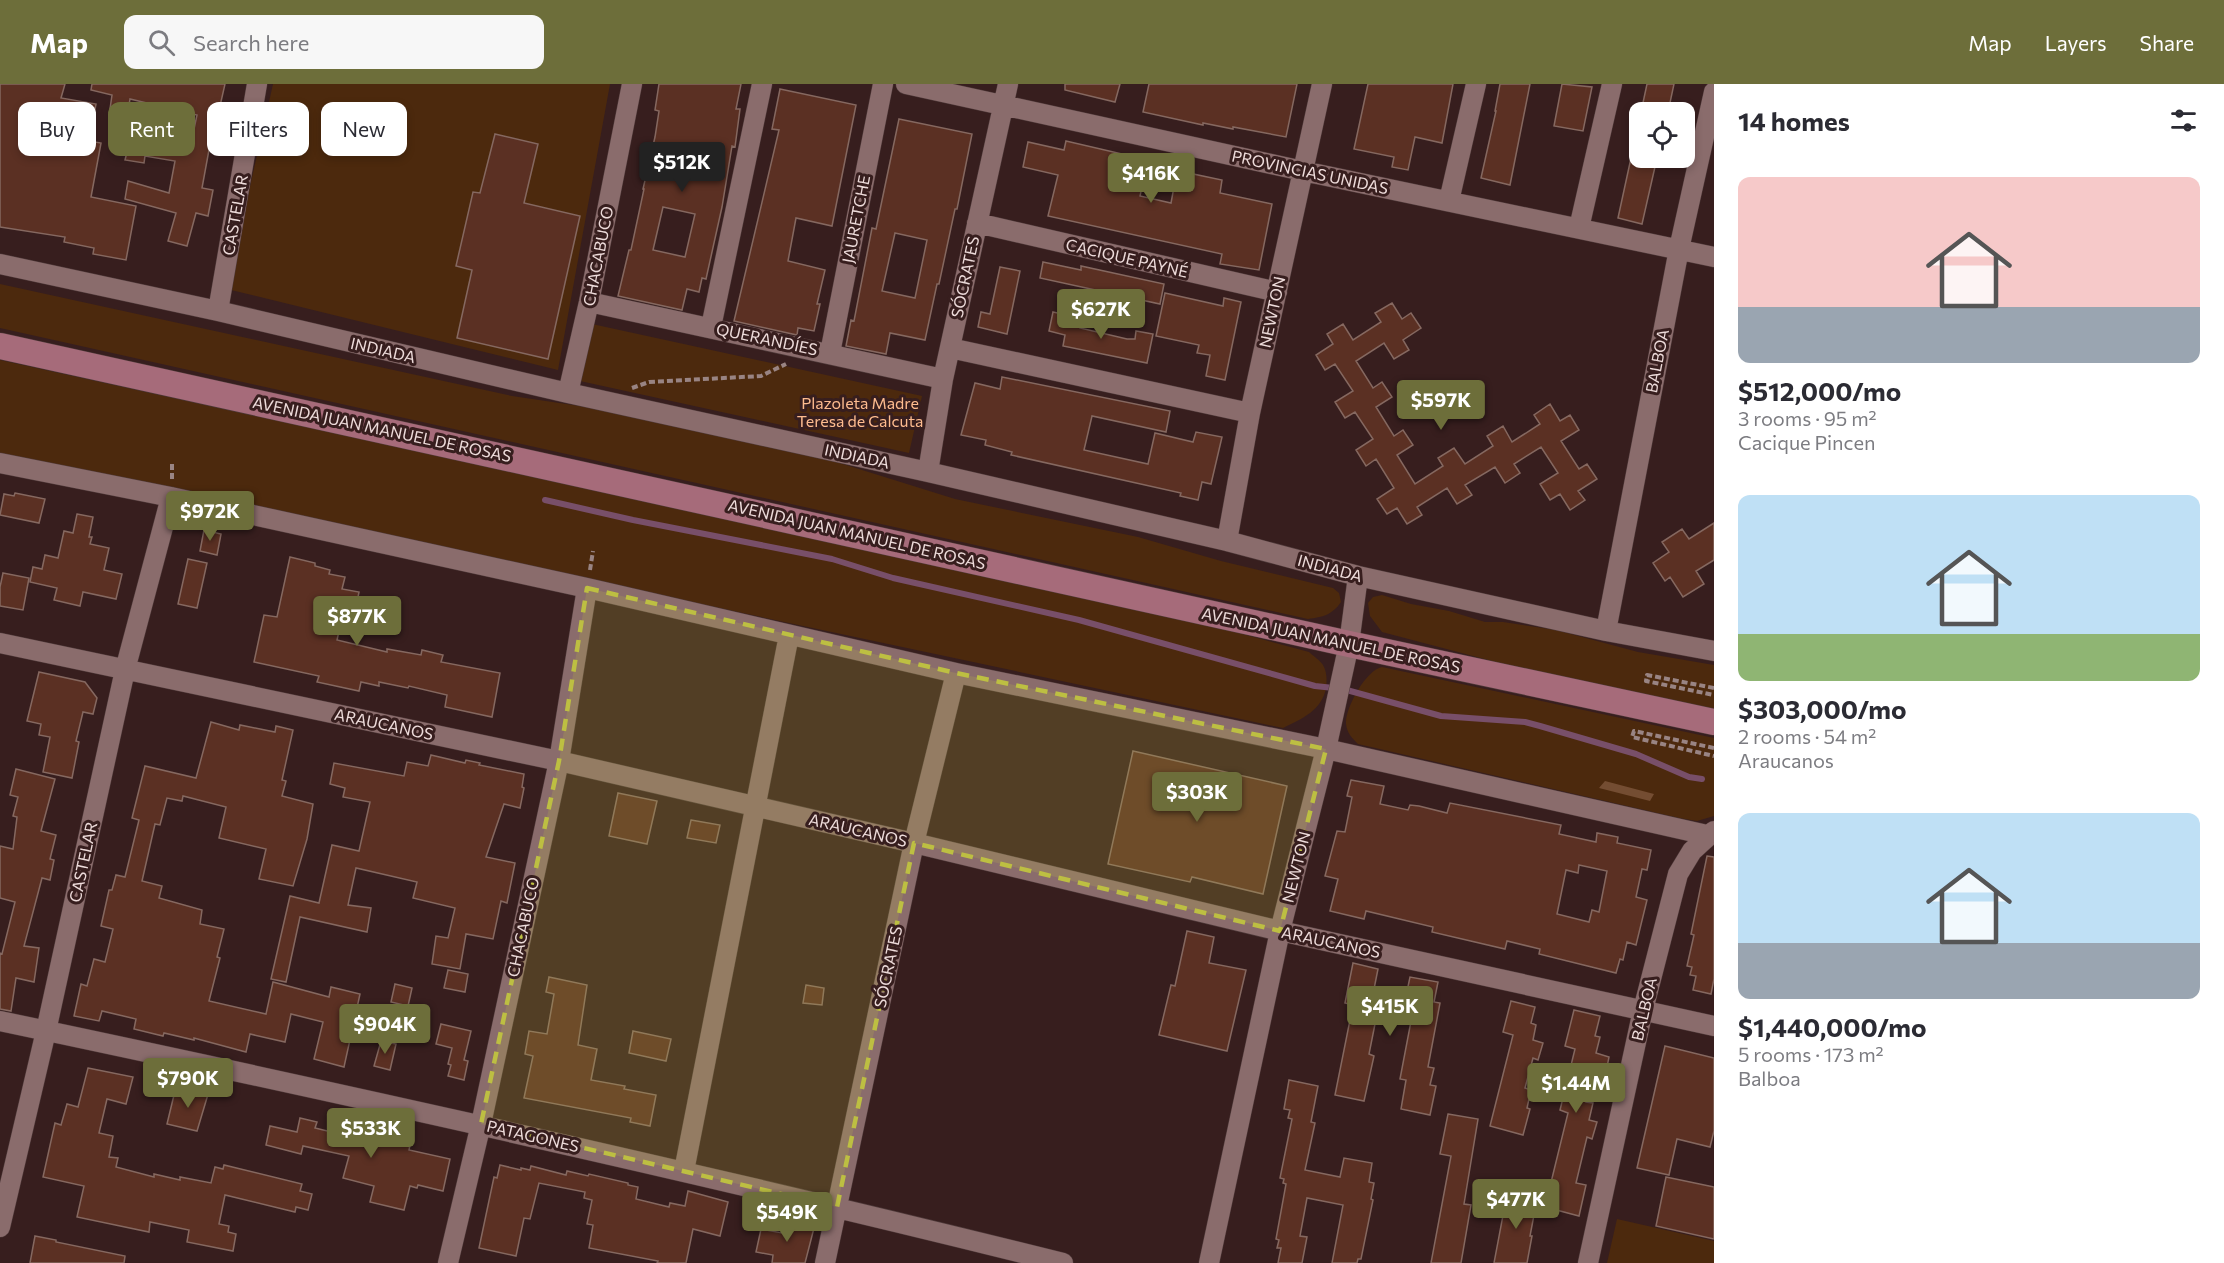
<!DOCTYPE html>
<html lang="en">
<head>
<meta charset="utf-8">
<style>
  :root { --surface:#fff; --page:#f7f7f7; --text:#2b2b33; --muted:#7c7c81; --accent:#6d6e3a }
  body { margin:0; font-family:Commissioner,sans-serif; background:var(--page); color:var(--text); height:100vh; display:flex; flex-direction:column; font-size:22px; white-space:nowrap }
  * { box-sizing:border-box; margin:0 }
  p { font-size:20px; color:var(--muted) }
  .icon { flex:none; width:33px; height:33px; fill:none; stroke:currentColor; stroke-width:2; stroke-linecap:round; stroke-linejoin:round }
  .map { position:relative; flex:1; overflow:hidden }
  .side { display:flex; flex-direction:column; background:var(--surface); width:510px }
  .side>* { flex:none }
  .hud { position:absolute; left:18px; top:18px; width:570px; height:54px; display:flex; gap:12px }
  .buttons { position:absolute; left:1629px; top:18px; display:grid; gap:12px }
  .buttons a { display:grid; place-items:center; width:66px; height:66px; border-radius:12px; background:var(--surface); box-shadow:0 3px 9px #0003; font-size:30px }
  .price { position:absolute; translate:-50% -51px; padding:0 14px; border-radius:6px; background:var(--accent); color:#fff; font-size:20px; line-height:39px; filter:drop-shadow(0 2px 3px #0008) }
  .price::after { content:''; position:absolute; left:50%; top:36px; width:18px; height:14px; margin-left:-9px; background:inherit; clip-path:polygon(0 0,100% 0,50% 100%) }
  .price.selected { background:#222; color:#fff }
  ul { padding:0; list-style:none }
  li { display:grid; align-content:center; gap:12px; height:318px; padding:0 24px }
  li span { display:grid; place-items:center; height:186px; border-radius:12px; color:#555 }
  li>.icon { margin-inline-start:auto }
  span .icon { width:108px; height:108px; fill:#fffc; stroke-width:1 }
  li b { font-size:26px }
  h2 { display:flex; justify-content:space-between; align-items:center; height:72px; padding:0 24px; font-size:26px }
  .chip { padding:0 21px; border-radius:12px; background:var(--surface); box-shadow:0 3px 9px #0003; font-size:21px; line-height:54px }
  .chip.selected { background:var(--accent); color:#fff }
  header { display:flex; align-items:center; gap:36px; box-sizing:border-box; height:84px; padding:0 30px; background:var(--accent); color:#fff }
  header strong { font-size:28px }
  nav { display:flex; gap:33px; margin-inline-start:auto; font-size:21px }
  .search { width:420px; height:54px; background:var(--page); display:flex; align-items:center; gap:15px; box-sizing:border-box; padding:0 21px; border-radius:12px; color:var(--muted); font-size:22px }
  main { display:flex; flex:1; min-height:0 }
  .map>svg:first-child { display:block }
  .green { fill:#4c290d }
  .forest { fill:#744d32 }
  .lines { fill:none; stroke-linecap:round; stroke-linejoin:round }
  .stream { stroke:#784f69; stroke-width:6 }
  .building { fill:#5b3023; stroke:#856860; stroke-width:1.5; fill-rule:evenodd }
  .minor-casing { stroke:#4f3a3a; stroke-width:21 }
  .major-casing { stroke:#4f3a3a; stroke-width:27 }
  .path { stroke:#998483; stroke-width:4; stroke-dasharray:6 3; stroke-linecap:butt }
  .minor { stroke:#8a6c6c; stroke-width:20 }
  .major { stroke:#a66b7a; stroke-width:26 }
  .marked { fill:#bdbf42; fill-opacity:0.2; stroke:#bdbf42; stroke-width:4.5; stroke-dasharray:12 8; stroke-linejoin:round }
  .labels { text-anchor:middle; stroke-width:6; stroke-linejoin:round; paint-order:stroke }
  .street-label { font-size:16px; fill:#eddbda; stroke:#371e1e }
  .park-label { font-size:16px; fill:#febc8f; stroke:#371e1e }
</style>
</head>
<body>
<header>
<strong>Map</strong>
<div class="search"><svg class="icon" aria-label="search" viewBox="0 0 24 24"><circle cx="10" cy="10" r="6"/><path d="M15 15l6 6"/></svg>Search here</div>
<nav><a>Map</a><a>Layers</a><a>Share</a></nav>
</header>
<main>
<div class="map">
<svg width="1714" height="1179" viewBox="0 0 1714 1179">
  <rect width="100%" height="100%" fill="#371e1e"/>
  <path class="green" d="M273,0H610L558,286L227,205Z
    M0,200L512,312L593,324L830,376L955,415L1138,453L1221,477L1333,504L1339,509L1341,518C1332,531 1323,533 1308,535L0,244Z
    M592,240L922,312L909,369L580,297Z
    M0,276L1191,536L1309,568C1313,572 1320,576 1323,581C1327,588 1327,596 1326,604C1322,626 1302,635 1283,644L0,371Z
    M1382,511L1411,520L1449,527L1485,538H1503L1556,546L1638,568L1714,581V626L1496,578L1382,548L1370,532L1368,519L1373,513Z
    M1382,583L1714,654V732L1697,737L1679,734L1358,660C1352,654 1347,649 1346,640C1345,624 1366,586 1382,583Z
    M1617,1135L1714,1157V1179H1607Z"/>
  <path class="forest" d="M1605,697L1654,710L1650,717L1599,704Z"/>
  <g class="lines">
    <path class="stream" d="M545,416L633,436L832,475L893,494L1079,536L1315,602L1343,605L1441,632L1525,638L1540,642L1636,670L1689,693L1702,695"/>
  </g>
  <path class="building" d="M0,0H65L61,14L96,20L89,57L101,59L91,113L136,122L126,176L93,170L94,164L64,158L65,153L0,143Z
    M92,0H225L215,44H213L202,104L213,106L208,132L196,129L187,162L168,157L176,129L125,115L128,97L169,109L175,77L145,72L144,79L125,76L132,49L155,55L154,58L190,64L197,31L130,15L128,27L110,25L112,11L91,6Z
    M659,0H741L736,25H740L735,63L732,62L722,123L706,195L702,194L699,208L687,205L682,226L618,212L629,166H631L644,105H643L655,53L659,27L655,26ZM663,123L695,130L685,173L653,166Z
    M1065,0H1120L1115,18L1065,6Z
    M1149,0H1297L1286,53L1233,43V45L1203,39V41L1143,28Z
    M1368,0H1453L1442,59L1415,53L1408,86L1392,83L1394,73L1354,65Z
    M1500,0H1530L1510,101L1481,94L1496,27H1495Z
    M1562,0L1592,3L1583,47L1554,42Z
    M1647,0H1674L1668,28H1641Z
    M780,5L856,21L832,142L796,134L788,177L825,186L817,220H820L814,247L798,244L797,251L734,237L779,46L772,45Z
    M899,35L972,50L957,125H955L939,200H937L925,256L890,249L886,270L846,262L851,236L854,237L872,144L876,145ZM895,149L927,156L915,214L882,207Z
    M495,50L538,60L524,119L580,132L548,275L457,254L472,186L456,182L473,108L480,109Z
    M1066,57L1148,76L1140,112L1171,119L1174,103L1190,107L1193,90L1222,96L1220,109L1272,120L1259,186L1220,180L1222,170L1048,132L1058,91L1023,83L1028,58L1064,66Z
    M1631,74H1657L1642,140L1618,134Z
    M1043,178L1081,186V182L1164,200L1160,220L1040,194Z
    M1000,183L1020,187L1007,250L978,243L981,228L990,230Z
    M1165,209L1223,222L1224,214L1241,218L1225,296L1206,292L1210,271L1197,269L1199,261L1156,252Z
    M1392,219L1402,235L1411,229L1421,244L1403,256L1409,266L1394,275L1384,259L1356,277L1373,304L1382,298L1392,313L1376,323L1394,352L1403,346L1413,361L1397,371L1415,400L1443,382L1438,374L1454,364L1465,380L1493,362L1487,352L1503,342L1512,358L1540,340L1534,331L1550,320L1560,337L1570,331L1579,346L1561,357L1579,385L1587,380L1597,395L1578,407L1585,416L1570,426L1560,410L1550,416L1540,400L1558,389L1541,363L1514,380L1520,389L1505,399L1495,383L1465,401L1472,411L1457,420L1447,404L1417,423L1422,431L1407,440L1397,424L1387,430L1377,415L1394,404L1376,375L1366,382L1356,366L1373,355L1355,328L1345,334L1335,318L1353,307L1335,280L1325,286L1316,271L1333,260L1327,250L1343,240L1353,256L1381,238L1375,229Z
    M1053,228L1067,231L1066,235L1081,238L1080,244L1127,255H1135L1136,247L1153,250L1147,279L1063,262L1065,251L1049,247Z
    M1002,293L1170,327L1166,348L1092,332L1084,366L1148,380L1155,349L1193,358L1196,348L1222,353L1211,400L1202,398L1198,416L1180,412L1181,409L1011,371L1012,368L985,361L986,356L961,351L975,299L1000,305Z
    M15,409L45,415L39,439L0,431L4,410L14,412Z
    M77,430L93,433L89,453H92L90,460L109,464L104,486L122,490L116,515L83,508L80,522L54,516L57,504L30,498L33,483L42,485L45,471L58,474L64,447L73,449Z
    M1714,439V476L1696,487L1704,500L1683,513L1670,493L1665,497L1653,479L1669,468L1662,458L1682,445L1689,455Z
    M204,446L221,450L217,471L200,467Z
    M290,473L315,479V482L330,486L329,490L345,493L342,505L359,508L356,523L345,521L337,556L387,568V565L421,571L422,566L443,571L441,578L500,589L492,633L445,623L447,611L409,602L408,604L379,598V602L361,598L359,607L317,598L319,592L254,578L264,531L277,533Z
    M188,475L207,479L197,524L178,520Z
    M3,489L29,494L23,526L0,522V503Z
    M39,588L85,598L97,614L93,630L83,628L76,657L79,658L72,694L43,688L50,653L39,651L41,640L27,637Z
    M211,638L239,646L240,641L275,648L276,642L293,646L282,696L286,697L282,712L313,720L307,755L293,802L259,795L266,765L219,754L226,723L183,712L182,717L167,714L160,741L155,740L142,797L162,802L159,814L202,826L200,840L224,845L217,873L220,874L209,917L266,930L273,898L329,913L331,903L360,910L344,983L314,975L323,938L291,930L285,958L250,950L246,968L194,954V956L164,949L163,952L134,945L136,935L102,927L99,937L74,932L81,900L87,902L94,875L105,878L113,845L101,842L109,806H112L116,791L125,793L139,736L132,734L145,682L196,694Z
    M1133,667L1287,702L1263,810L1192,793L1190,798L1108,780Z
    M431,671L465,679L466,676L480,679L479,681L524,690L522,703L524,704L520,724L504,720L486,773L515,779L507,819L501,817L493,855L466,850L460,885L432,880L436,852L448,854L455,824L413,814L417,798L356,784L348,821L371,824L367,848L300,833L286,898L271,895L290,812L319,819L332,761L359,767L370,718L343,713L345,704L330,700L334,679L404,692L407,678L428,682Z
    M16,685L55,695L41,747L56,751L50,775L54,776L50,796L42,794L24,862L39,864L34,898L16,894L11,927L0,925V869L2,870L15,818L0,814V762L13,765L17,733L13,732L18,713L10,711Z
    M1351,696L1384,702L1380,720L1408,726L1410,721L1419,722L1447,729L1450,719L1561,741L1559,750L1596,758L1597,749L1618,753L1617,759L1651,766L1647,786L1642,785L1636,813L1647,816L1636,861L1627,858L1623,876L1620,875L1616,889L1539,870L1540,865L1507,857L1505,865L1432,848L1433,843L1366,827L1364,835L1330,827L1338,795L1325,792L1337,747L1345,748L1352,713L1347,712ZM1579,781L1607,787L1599,828L1592,826L1589,838L1557,830L1566,786L1578,789Z
    M618,709L657,717L647,760L609,752Z
    M691,736L720,741L716,759L687,754Z
    M1707,772L1714,773V895L1711,910L1693,906L1696,892L1690,891L1692,883L1687,882L1694,851L1691,850Z
    M1187,847L1214,853L1209,879L1246,886L1227,967L1159,951L1171,901L1175,902Z
    M1353,879L1378,885L1374,905L1406,912L1410,893L1438,898L1434,918L1440,919L1428,983L1434,984L1430,1001L1436,1002L1430,1031L1401,1025L1406,996L1400,995L1412,932L1383,927L1381,936L1376,935L1369,970L1374,972L1364,1017L1335,1011L1353,921L1345,919Z
    M448,886L468,890L465,908L444,904Z
    M549,893L587,901L578,961L597,965L591,996L625,1002L624,1005L656,1011L650,1042L630,1038L631,1034L524,1014L533,972L525,970L529,947L547,950L554,910L546,908Z
    M395,900L412,904L408,922L391,918Z
    M806,901L824,904L822,921L803,919Z
    M1511,917L1535,923L1531,939L1536,941L1533,956L1543,959L1538,976L1533,974L1525,1004L1531,1006L1527,1024L1530,1025L1523,1051L1490,1042L1513,951L1503,948Z
    M1574,926L1600,932L1595,952L1600,953L1596,969L1609,973L1606,988L1594,985L1586,1018L1593,1019L1589,1036L1597,1038L1592,1055L1587,1053L1576,1099L1586,1101L1579,1132L1545,1123L1568,1029L1560,1026L1575,965L1565,962Z
    M441,940L471,947L464,976L468,977L464,996L448,992L451,981L448,980L452,964L436,960Z
    M633,947L671,955L666,977L629,969Z
    M381,957L396,960L390,986L374,982Z
    M1665,962L1714,974V1047L1710,1063L1677,1055L1669,1091L1637,1084Z
    M88,984L133,993L126,1020L107,1015L99,1049L113,1052L109,1073L118,1074L116,1083L154,1093V1090L180,1096V1093L211,1099L215,1083L223,1085L224,1081L302,1100L300,1107L312,1110L308,1126L296,1123L295,1128L225,1111L219,1140L229,1142L228,1148L236,1150L233,1167L187,1158L189,1146L150,1138L149,1148L77,1133L84,1102L43,1093L55,1039L61,1041L67,1020L78,1023Z
    M1289,996L1318,1002L1311,1038L1315,1039L1305,1086L1340,1093L1344,1074L1372,1079L1369,1098L1374,1099L1371,1115L1373,1116L1361,1175H1358L1357,1179H1332L1343,1121L1307,1114L1300,1152L1307,1153L1302,1179H1278L1281,1164H1277L1279,1156L1276,1155L1286,1100L1283,1099L1284,1095L1280,1094L1292,1035L1288,1034L1290,1026L1284,1025Z
    M192,1002L209,1007L197,1047L167,1040L174,1011L189,1014Z
    M1448,1030L1478,1035L1464,1120L1471,1121L1461,1179H1431L1451,1072L1440,1070Z
    M300,1034L317,1038L315,1044L356,1054L360,1038L412,1051L409,1066L450,1075L443,1107L418,1101L417,1104L410,1102L404,1126L370,1118L374,1102L343,1094L349,1072L303,1062L301,1070L266,1061L270,1042L297,1048Z
    M500,1081L521,1086V1084L530,1086L531,1082L566,1091L567,1087L588,1092L589,1090L628,1099V1101L638,1103L636,1115L669,1123L670,1119L685,1122L688,1107L728,1118L720,1152L693,1145L686,1179H657L658,1177L589,1164L593,1141L587,1140L592,1116L584,1114L585,1108L539,1099L530,1135L524,1134L516,1172L479,1164L494,1093L497,1094Z
    M1666,1093L1714,1103V1155L1656,1142Z
    M1507,1110L1537,1115L1530,1152H1532L1527,1179H1494Z
    M785,1136L814,1144L805,1179H772L773,1171L756,1168L761,1145L782,1149Z
    M35,1152L56,1156V1158L125,1172L124,1179H30Z"/>
  <g class="lines">
    <defs>
      <path id="minor" d="M906,0L1303,87L1714,173
        M1449,117L1476,0
        M977,139L1277,208
        M1579,144L1612,0
        M0,180L218,227L568,309L928,388L1227,457L1358,492L1606,547L1714,567
        M589,218L943,295
        M218,227L257,0
        M711,243L762,0
        M950,264L1250,329
        M830,269L883,0
        M568,309L589,218L632,0
        M0,379L171,413L587,504L956,589L1326,665L1707,751
        M928,388L943,295L1008,0
        M1227,457L1250,329L1322,0
        M1606,547L1679,165L1714,8
        M0,559L559,677L914,759L1280,847L1714,942
        M0,937C356,1012 710,1091 1063,1179
        M684,1087L789,551
        M0,1143L46,947L125,586L171,413
        M448,1179L481,1040L559,677L587,504
        M825,1179L914,759L956,589
        M1209,1179L1280,847L1326,665L1349,560L1358,492
        M1588,1179L1643,926L1678,790L1692,767L1714,747"/>
      <path id="major" d="M0,262L1349,560L1714,638"/>
    </defs>
    <use href="#minor" class="minor-casing"/>
    <use href="#major" class="major-casing"/>
    <path class="path" d="M632,304L649,298L761,292L786,280
      M172,395V380
      M590,486L593,467
      M1714,604L1647,591L1646,597L1714,611
      M1714,664L1634,647L1632,653L1714,672"/>
    <use href="#minor" class="minor"/>
    <use href="#major" class="major"/>
  </g>
  <path class="marked" d="M587,504L956,589L1326,665L1280,847L914,759L837,1123L481,1040L559,677Z"/>
  <g class="labels">
    <g class="street-label">
      <text transform="translate(1310 88) rotate(12)" y="6">PROVINCIAS UNIDAS</text>
      <text transform="translate(235 131) rotate(-80)" y="6">CASTELAR</text>
      <text transform="translate(856 135) rotate(-79)" y="6">JAURETCHE</text>
      <text transform="translate(598 172) rotate(-79)" y="6">CHACABUCO</text>
      <text transform="translate(1127 174) rotate(13)" y="6">CACIQUE PAYNÉ</text>
      <text transform="translate(965 193) rotate(-78)" y="6">SÓCRATES</text>
      <text transform="translate(1272 228) rotate(-78)" y="6">NEWTON</text>
      <text transform="translate(767 255) rotate(12)" y="6">QUERANDÍES</text>
      <text transform="translate(383 266) rotate(13)" y="6">INDIADA</text>
      <text transform="translate(1657 277) rotate(-79)" y="6">BALBOA</text>
      <text transform="translate(382 345) rotate(12)" y="6">AVENIDA JUAN MANUEL DE ROSAS</text>
      <text transform="translate(857 372) rotate(12)" y="6">INDIADA</text>
      <text transform="translate(857 450) rotate(13)" y="6">AVENIDA JUAN MANUEL DE ROSAS</text>
      <text transform="translate(1330 484) rotate(15)" y="6">INDIADA</text>
      <text transform="translate(1331 556) rotate(12)" y="6">AVENIDA JUAN MANUEL DE ROSAS</text>
      <text transform="translate(384 640) rotate(12)" y="6">ARAUCANOS</text>
      <text transform="translate(858 746) rotate(13)" y="6">ARAUCANOS</text>
      <text transform="translate(83 778) rotate(-78)" y="6">CASTELAR</text>
      <text transform="translate(1296 783) rotate(-76)" y="6">NEWTON</text>
      <text transform="translate(523 843) rotate(-78)" y="6">CHACABUCO</text>
      <text transform="translate(1331 858) rotate(12)" y="6">ARAUCANOS</text>
      <text transform="translate(888 883) rotate(-78)" y="6">SÓCRATES</text>
      <text transform="translate(1644 925) rotate(-77)" y="6">BALBOA</text>
      <text transform="translate(533 1052) rotate(13)" y="6">PATAGONES</text>
    </g>
    <g class="park-label">
      <text x="860" y="325">Plazoleta Madre<tspan x="860" dy="18">Teresa de Calcuta</tspan></text>
    </g>
  </g>
</svg>
<div class="buttons">
<a><svg class="icon" aria-label="locate" viewBox="0 0 24 24"><circle cx="12" cy="12" r="6"/><path d="M12 2v4M12 18v4M2 12h4M18 12h4"/></svg></a>
</div>
<b class="price selected" style="left:682px;top:109px">$512K</b>
<b class="price" style="left:1151px;top:120px">$416K</b>
<b class="price" style="left:1101px;top:256px">$627K</b>
<b class="price" style="left:1441px;top:347px">$597K</b>
<b class="price" style="left:210px;top:458px">$972K</b>
<b class="price" style="left:357px;top:563px">$877K</b>
<b class="price" style="left:1197px;top:739px">$303K</b>
<b class="price" style="left:1390px;top:953px">$415K</b>
<b class="price" style="left:385px;top:971px">$904K</b>
<b class="price" style="left:188px;top:1025px">$790K</b>
<b class="price" style="left:1576px;top:1030px">$1.44M</b>
<b class="price" style="left:371px;top:1075px">$533K</b>
<b class="price" style="left:1516px;top:1146px">$477K</b>
<b class="price" style="left:787px;top:1159px">$549K</b>
<div class="hud">
<a class="chip">Buy</a>
<a class="chip selected">Rent</a>
<a class="chip">Filters</a>
<a class="chip">New</a>
</div>
</div>
<section class="side">
<h2>14 homes<svg class="icon" aria-label="filters" viewBox="0 0 24 24"><path d="M4 7h16M4 17h16"/><circle cx="9" cy="7" r="2"/><circle cx="15" cy="17" r="2"/></svg></h2>
<ul>
<li><span style="background:linear-gradient(#f6c9c9 70%,#9aa5b1 0)"><svg class="icon" aria-label="home" viewBox="0 0 24 24"><path d="M3 11l9-7 9 7M6 9v11h12V9"/></svg></span><div><b>$512,000/mo</b><p>3 rooms · 95 m²</p><p>Cacique Pincen</p></div></li>
<li><span style="background:linear-gradient(#bfe0f5 75%,#8fb573 0)"><svg class="icon" aria-label="home" viewBox="0 0 24 24"><path d="M3 11l9-7 9 7M6 9v11h12V9"/></svg></span><div><b>$303,000/mo</b><p>2 rooms · 54 m²</p><p>Araucanos</p></div></li>
<li><span style="background:linear-gradient(#bfe0f5 70%,#9aa5b1 0)"><svg class="icon" aria-label="home" viewBox="0 0 24 24"><path d="M3 11l9-7 9 7M6 9v11h12V9"/></svg></span><div><b>$1,440,000/mo</b><p>5 rooms · 173 m²</p><p>Balboa</p></div></li>
</ul>
</section>
</main>
</body>
</html>
